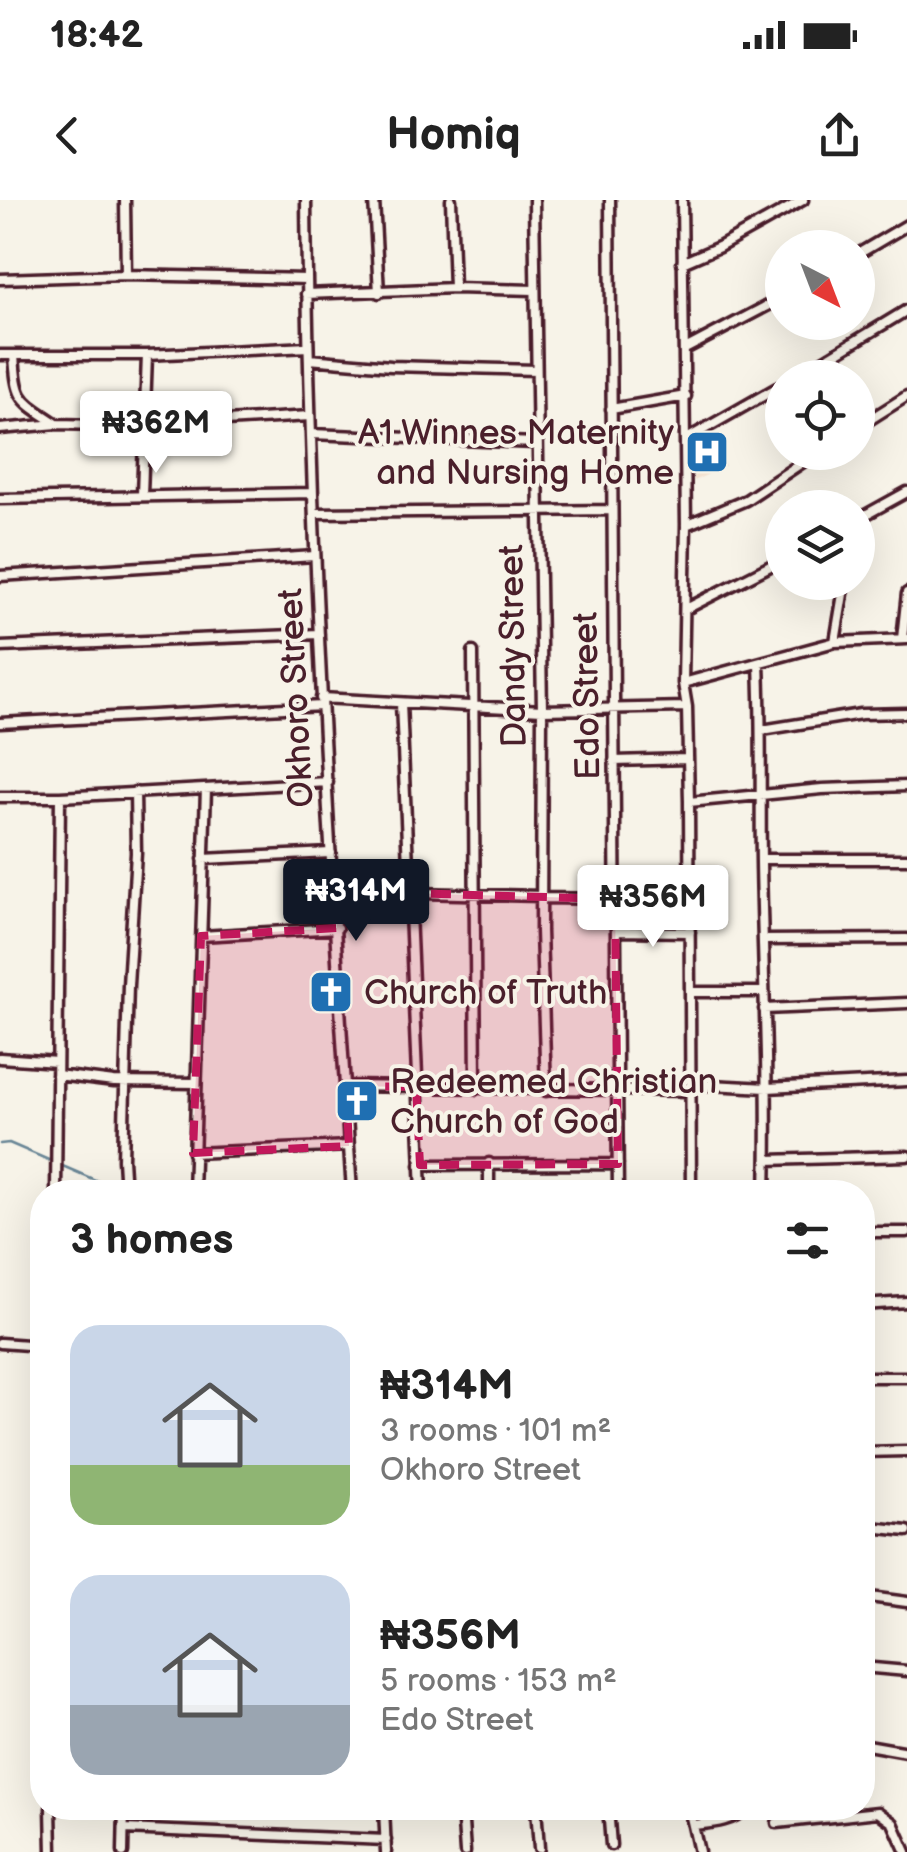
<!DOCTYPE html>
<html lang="en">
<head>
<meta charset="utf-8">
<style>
  :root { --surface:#fff; --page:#f2f2f2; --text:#222; --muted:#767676; --accent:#111827 }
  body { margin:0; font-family:"Balsamiq Sans",sans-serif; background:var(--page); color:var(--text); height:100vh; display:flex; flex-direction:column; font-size:38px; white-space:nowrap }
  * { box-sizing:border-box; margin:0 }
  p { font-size:32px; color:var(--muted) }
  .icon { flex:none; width:55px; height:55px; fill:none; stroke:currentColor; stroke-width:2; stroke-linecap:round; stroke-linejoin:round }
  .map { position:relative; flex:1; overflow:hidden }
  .details { position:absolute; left:30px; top:980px; width:845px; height:640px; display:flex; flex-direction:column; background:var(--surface); border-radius:40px; box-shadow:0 10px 40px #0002 }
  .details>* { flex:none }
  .needle { width:65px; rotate:138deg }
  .controls { position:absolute; left:765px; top:30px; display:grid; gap:20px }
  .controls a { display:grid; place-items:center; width:110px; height:110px; border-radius:50%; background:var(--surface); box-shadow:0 10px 40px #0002; font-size:50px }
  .price { position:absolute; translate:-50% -85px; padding:0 22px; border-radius:10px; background:#fff; color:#222; font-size:32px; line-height:65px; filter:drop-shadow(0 2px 5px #0008) }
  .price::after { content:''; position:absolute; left:50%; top:60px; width:30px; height:22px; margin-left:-15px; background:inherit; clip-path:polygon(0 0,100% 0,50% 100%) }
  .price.on { background:var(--accent); color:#fff }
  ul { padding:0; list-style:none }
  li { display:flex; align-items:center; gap:30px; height:250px; padding:0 40px }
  li span { display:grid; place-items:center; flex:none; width:280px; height:200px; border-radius:30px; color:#555 }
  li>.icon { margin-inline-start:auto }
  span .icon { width:120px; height:120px; fill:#fffc; stroke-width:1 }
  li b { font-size:42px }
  h2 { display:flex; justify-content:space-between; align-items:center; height:120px; padding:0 40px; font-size:42px }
  .status { display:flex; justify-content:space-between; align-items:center; height:70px; padding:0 50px; background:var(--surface); direction:ltr }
  .status svg { height:28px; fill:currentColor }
  header { display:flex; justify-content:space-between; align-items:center; height:130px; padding:0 40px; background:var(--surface); font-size:45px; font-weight:700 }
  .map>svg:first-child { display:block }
  .built { fill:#f3e2d1 }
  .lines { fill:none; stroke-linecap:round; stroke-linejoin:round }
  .stream { stroke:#698696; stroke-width:2.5 }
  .minor-casing { stroke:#4a1f2b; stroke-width:15 }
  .minor { stroke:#f7f3e8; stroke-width:8 }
  .marked { fill:#c2185b; fill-opacity:0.2; stroke:#c2185b; stroke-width:8; stroke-dasharray:20 12; stroke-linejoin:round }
  .labels { text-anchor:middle; stroke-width:8; stroke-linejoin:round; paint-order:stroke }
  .poi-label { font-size:35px; fill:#4a1f2b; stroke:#f7f3e8; text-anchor:start }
  .street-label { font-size:35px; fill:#4a1f2b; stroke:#f7f3e8 }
</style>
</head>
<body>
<div class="status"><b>18:42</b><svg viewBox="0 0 49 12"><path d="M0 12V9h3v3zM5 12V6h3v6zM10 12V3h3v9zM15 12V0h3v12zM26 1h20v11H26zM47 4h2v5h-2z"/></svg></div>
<header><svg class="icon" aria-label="back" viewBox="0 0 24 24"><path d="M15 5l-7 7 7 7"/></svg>Homiq<svg class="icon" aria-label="share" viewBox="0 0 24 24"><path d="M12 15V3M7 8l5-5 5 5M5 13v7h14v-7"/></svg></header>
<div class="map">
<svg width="907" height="1652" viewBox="0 0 907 1652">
  <rect width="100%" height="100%" fill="#f7f3e8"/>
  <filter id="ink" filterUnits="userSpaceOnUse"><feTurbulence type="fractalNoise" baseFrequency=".01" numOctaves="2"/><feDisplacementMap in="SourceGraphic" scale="20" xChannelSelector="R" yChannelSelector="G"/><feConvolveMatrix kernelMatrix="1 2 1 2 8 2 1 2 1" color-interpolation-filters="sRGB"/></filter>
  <g filter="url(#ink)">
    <path class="built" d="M713,231L718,236L725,266L694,281L690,240Z"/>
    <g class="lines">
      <path class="stream" d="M0,944L9,943L123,992"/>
      <defs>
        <path id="minor" d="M125,0L126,75
          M306,0C309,331 330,662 352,992
          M374,0L379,93
          M451,0L454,88
          M534,0L542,510L541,731L546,891
          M610,0L618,992
          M682,0L686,325L683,483L687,507L689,602L691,992
          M858,54L907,25
          M682,63L719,47L803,0
          M0,79L126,75L307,79
          M306,94L454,88L534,90
          M685,149L782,98
          M0,155H147L308,147
          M14,155C17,202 20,199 57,224
          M309,159L391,166L536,170
          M795,178L907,110
          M611,209L686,196
          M858,227L907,196
          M0,229L57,224L143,226L310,216
          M311,234L536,243
          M685,240L782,185
          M142,295L147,155
          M0,299L313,293
          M314,313L611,310
          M858,319L907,292
          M686,325L746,300L818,252
          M0,376L315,356
          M686,409L782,360
          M902,439L907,393
          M835,442L845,382
          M0,447L319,434
          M473,452C473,597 474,743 476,889
          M759,464C762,530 760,596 761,663C763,773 769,883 766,992
          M683,483L835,442L907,439
          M321,498L542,510L687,507
          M401,503L422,992
          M0,523L322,506
          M762,530L861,514L907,513
          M614,561L688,559
          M0,597H60L328,582
          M689,602L822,589L907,586
          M203,659L331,653
          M761,659H907
          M335,691L541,696
          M541,698L615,699
          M616,731L690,732
          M201,736L337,728
          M763,740L907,739
          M691,792H763
          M764,809L907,803
          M0,858L57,862
          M57,875L114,882L196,883
          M692,884L767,888L907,881
          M346,886L691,891
          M193,953L349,946
          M767,960L907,956
          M489,963V992
          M420,965L618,964
          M56,992L60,597
          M125,992L123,959L128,785L136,653L135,592
          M193,992L206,589
          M862,1032H907
          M862,1105L907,1102
          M0,1143L42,1146
          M862,1177H907
          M862,1252L907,1251
          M862,1326L907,1331
          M862,1396L907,1402
          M862,1467L907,1471
          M862,1544L907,1552
          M51,1608L52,1652
          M384,1608L386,1652
          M462,1608L465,1652
          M536,1608L539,1648
          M608,1608L611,1645
          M689,1608L699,1652
          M777,1623L878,1612L893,1623L906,1652
          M693,1625C711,1623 733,1622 745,1608
          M124,1629L386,1640
          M123,1652L124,1608"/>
      </defs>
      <use href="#minor" class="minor-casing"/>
      <use href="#minor" class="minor"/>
    </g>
  </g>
  <path class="marked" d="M335,691L615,699L618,964L420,965L416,887L346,886L349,946L193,953L201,736L337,728Z"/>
  <defs>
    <symbol id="hospital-square" viewBox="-11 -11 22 22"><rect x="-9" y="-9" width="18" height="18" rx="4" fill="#1f6fb2" stroke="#f7f3e8"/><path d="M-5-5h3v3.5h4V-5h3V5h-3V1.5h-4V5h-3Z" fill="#fff"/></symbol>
    <symbol id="church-square" viewBox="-11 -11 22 22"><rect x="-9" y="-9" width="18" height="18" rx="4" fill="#1f6fb2" stroke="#f7f3e8"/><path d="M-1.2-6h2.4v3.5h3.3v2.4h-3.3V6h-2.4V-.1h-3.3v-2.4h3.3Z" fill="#fff"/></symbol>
  </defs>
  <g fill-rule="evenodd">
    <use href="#hospital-square" x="682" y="227" width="50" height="50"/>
    <use href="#church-square" x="306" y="767" width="50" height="50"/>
    <use href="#church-square" x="332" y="876" width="50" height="50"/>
  </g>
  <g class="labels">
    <g class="poi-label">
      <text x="674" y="244" text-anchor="end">A1 Winnes Maternity<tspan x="674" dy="40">and Nursing Home</tspan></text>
      <text x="364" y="804">Church of Truth</text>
      <text x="390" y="893">Redeemed Christian<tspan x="390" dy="40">Church of God</tspan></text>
    </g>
    <g class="street-label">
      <text transform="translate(512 446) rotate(-91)" y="12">Dandy Street</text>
      <text transform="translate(586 496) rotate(-91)" y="12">Edo Street</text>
      <text transform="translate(295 498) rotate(-93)" y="12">Okhoro Street</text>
    </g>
  </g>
</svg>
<div class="controls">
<a><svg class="needle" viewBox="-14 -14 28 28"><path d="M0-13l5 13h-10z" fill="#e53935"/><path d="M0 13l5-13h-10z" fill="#767676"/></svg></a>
<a><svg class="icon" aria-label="locate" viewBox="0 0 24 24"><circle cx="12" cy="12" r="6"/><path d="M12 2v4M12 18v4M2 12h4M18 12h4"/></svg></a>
<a><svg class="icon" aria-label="layers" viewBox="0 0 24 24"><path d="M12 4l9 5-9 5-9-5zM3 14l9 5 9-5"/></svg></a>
</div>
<b class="price" style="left:156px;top:276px">₦362M</b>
<b class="price on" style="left:356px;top:744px">₦314M</b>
<b class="price" style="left:653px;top:750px">₦356M</b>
<section class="details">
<h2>3 homes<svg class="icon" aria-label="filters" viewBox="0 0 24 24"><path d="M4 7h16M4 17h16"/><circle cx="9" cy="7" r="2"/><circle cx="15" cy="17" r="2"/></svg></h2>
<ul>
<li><span style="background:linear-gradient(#c9d6e8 70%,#8fb573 0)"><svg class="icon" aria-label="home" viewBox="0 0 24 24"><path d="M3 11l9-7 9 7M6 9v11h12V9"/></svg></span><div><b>₦314M</b><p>3 rooms · 101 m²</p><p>Okhoro Street</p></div></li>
<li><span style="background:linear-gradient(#c9d6e8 65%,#9aa5b1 0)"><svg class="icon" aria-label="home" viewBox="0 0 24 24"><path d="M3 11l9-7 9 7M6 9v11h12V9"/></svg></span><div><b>₦356M</b><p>5 rooms · 153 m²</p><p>Edo Street</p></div></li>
</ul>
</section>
</div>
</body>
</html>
